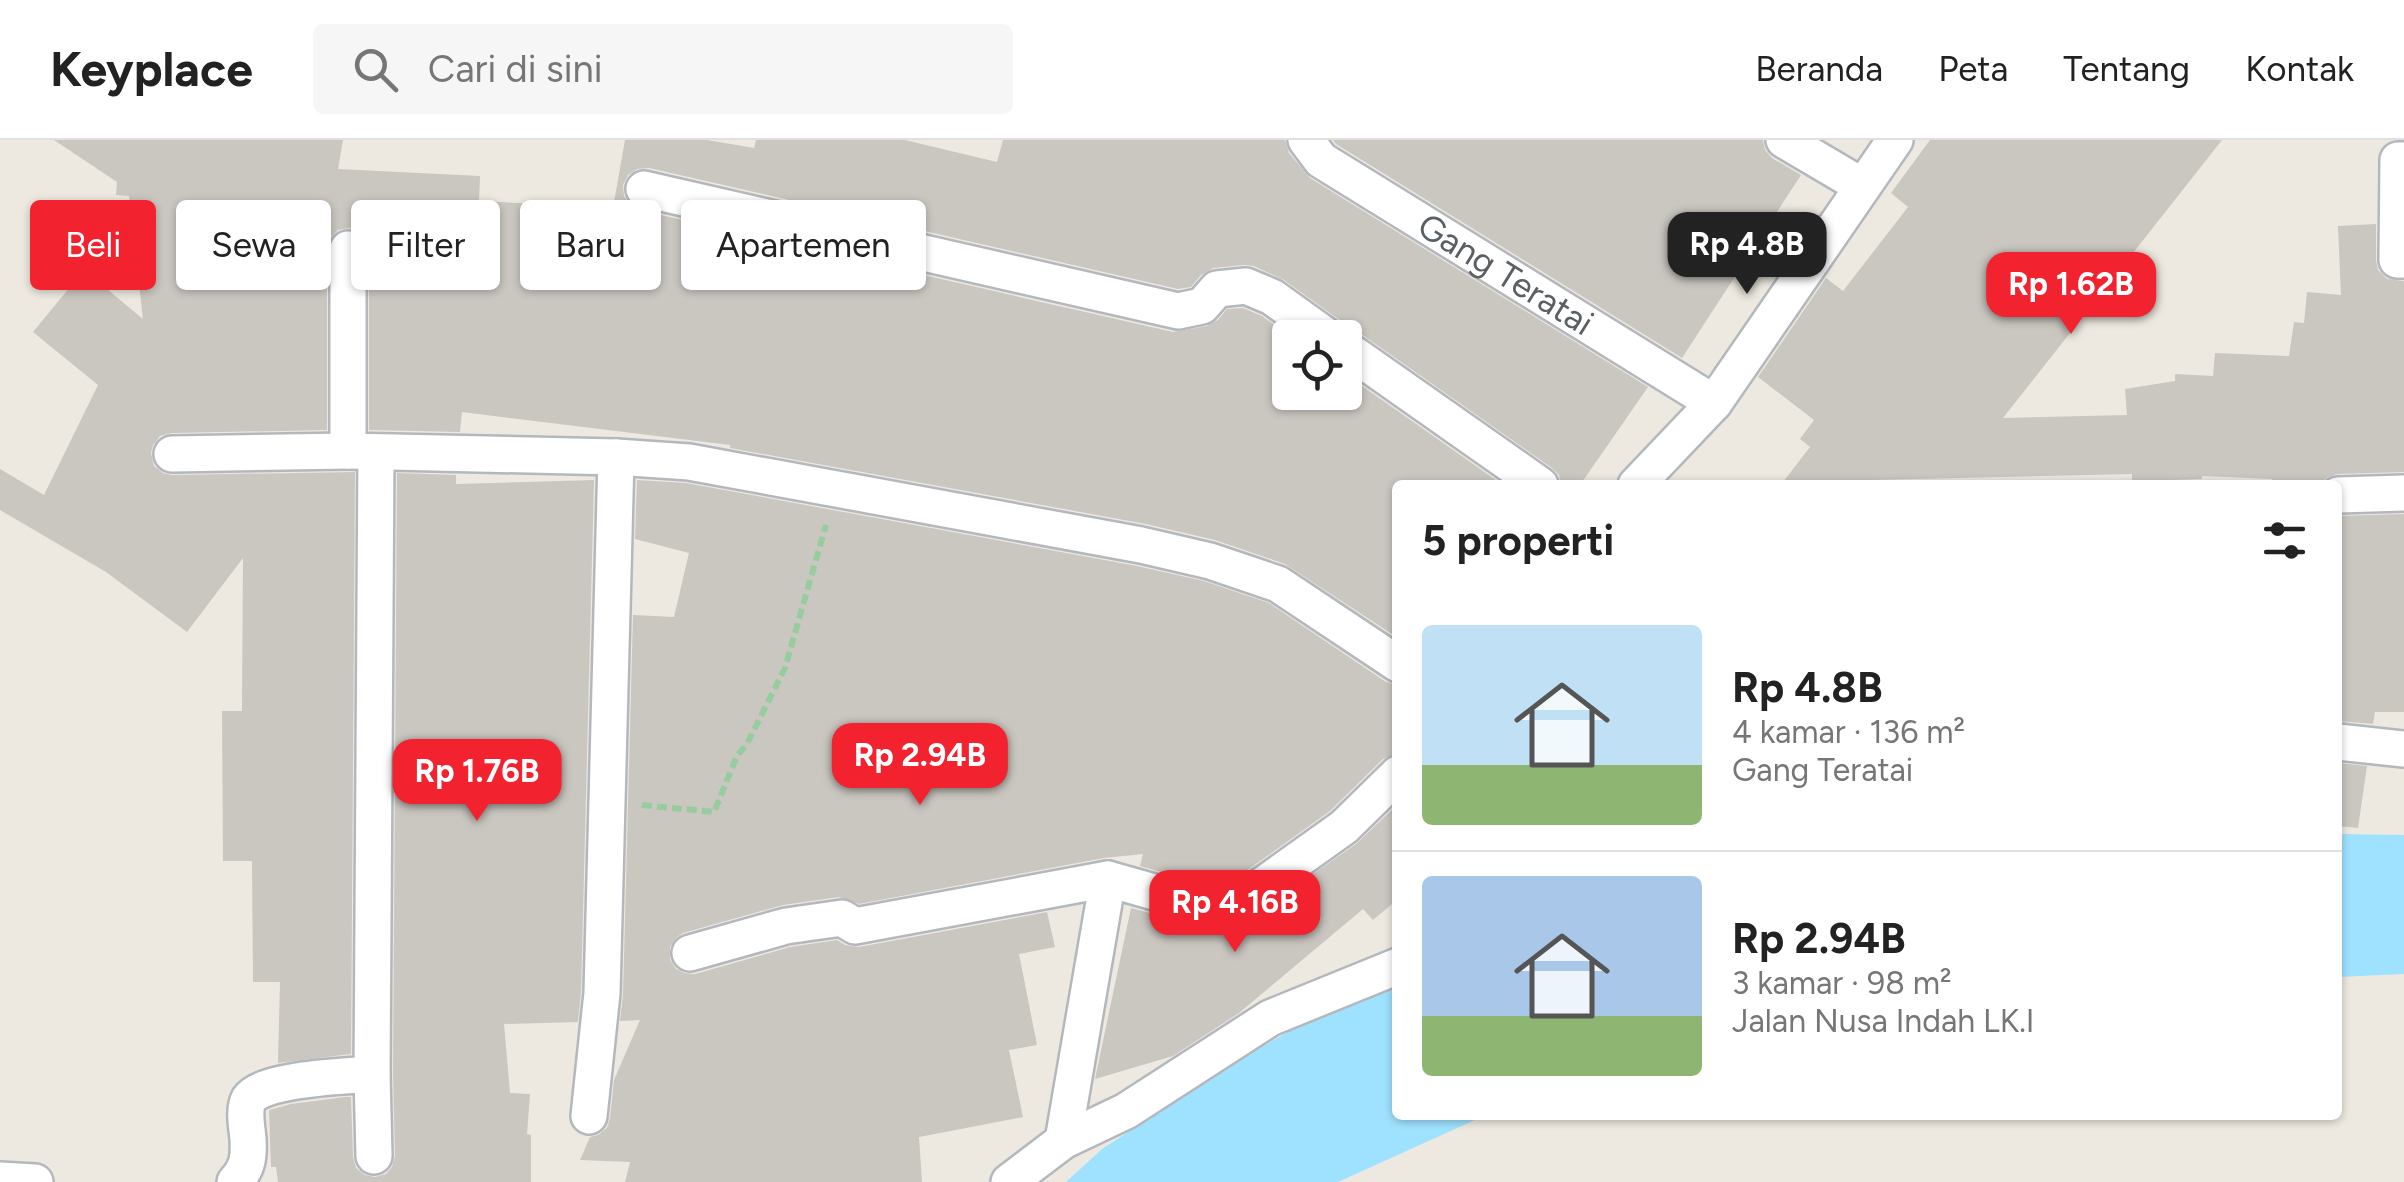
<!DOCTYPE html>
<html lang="id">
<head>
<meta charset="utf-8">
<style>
  :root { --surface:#fff; --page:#f6f6f6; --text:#222; --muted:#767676; --line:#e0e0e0; --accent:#f2222f }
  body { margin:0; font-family:Figtree,sans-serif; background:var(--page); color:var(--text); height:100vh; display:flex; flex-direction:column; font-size:38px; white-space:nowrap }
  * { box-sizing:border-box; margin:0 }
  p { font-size:32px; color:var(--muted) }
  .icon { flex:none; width:55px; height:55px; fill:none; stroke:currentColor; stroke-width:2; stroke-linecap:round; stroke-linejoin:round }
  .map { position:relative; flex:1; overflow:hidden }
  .panel { position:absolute; left:1392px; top:340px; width:950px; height:640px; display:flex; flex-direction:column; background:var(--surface); border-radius:10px; box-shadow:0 2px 8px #0004 }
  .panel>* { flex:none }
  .top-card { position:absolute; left:30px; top:60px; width:950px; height:90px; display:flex; gap:20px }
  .tools { position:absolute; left:1272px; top:180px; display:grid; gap:20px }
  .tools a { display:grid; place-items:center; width:90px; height:90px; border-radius:10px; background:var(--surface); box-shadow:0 2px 8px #0004; font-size:50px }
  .price { position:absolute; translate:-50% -85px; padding:0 22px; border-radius:20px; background:var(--accent); color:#fff; font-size:32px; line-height:65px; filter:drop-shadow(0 2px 5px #0008) }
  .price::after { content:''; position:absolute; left:50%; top:60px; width:30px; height:22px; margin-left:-15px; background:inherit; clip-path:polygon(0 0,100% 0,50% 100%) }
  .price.active { background:#222; color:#fff }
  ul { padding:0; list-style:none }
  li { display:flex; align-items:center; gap:30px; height:250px; padding:0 30px }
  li+li { border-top:2px solid var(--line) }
  li span { display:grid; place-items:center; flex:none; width:280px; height:200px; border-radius:10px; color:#555 }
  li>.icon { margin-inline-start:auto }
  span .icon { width:120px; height:120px; fill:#fffc; stroke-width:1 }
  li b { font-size:42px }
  h2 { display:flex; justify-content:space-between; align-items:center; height:120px; padding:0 30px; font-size:42px }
  .pill { padding:0 35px; border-radius:10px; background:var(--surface); box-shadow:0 2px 8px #0004; font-size:35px; line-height:90px }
  .pill.active { background:var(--accent); color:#fff }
  header { display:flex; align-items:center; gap:60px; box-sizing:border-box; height:140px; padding:0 50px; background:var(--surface); border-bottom:2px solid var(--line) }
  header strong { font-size:48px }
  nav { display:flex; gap:55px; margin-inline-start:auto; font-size:35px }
  .search { width:700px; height:90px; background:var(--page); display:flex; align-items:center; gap:25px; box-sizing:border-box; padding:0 35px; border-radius:10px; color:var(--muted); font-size:38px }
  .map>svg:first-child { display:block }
  .water { fill:#9fe2ff }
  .building { fill:#cac6c0 }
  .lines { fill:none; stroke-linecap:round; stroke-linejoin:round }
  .street-casing { stroke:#b4b8bc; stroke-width:40 }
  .path { stroke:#97cd9e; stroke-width:6; stroke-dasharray:10 5; stroke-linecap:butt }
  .street { stroke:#fff; stroke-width:35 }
  .labels { text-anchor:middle; stroke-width:8; stroke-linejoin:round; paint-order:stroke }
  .street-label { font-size:35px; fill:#595f62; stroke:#fff }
</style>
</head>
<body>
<header>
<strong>Keyplace</strong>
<div class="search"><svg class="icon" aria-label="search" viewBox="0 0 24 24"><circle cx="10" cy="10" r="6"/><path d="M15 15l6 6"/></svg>Cari di sini</div>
<nav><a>Beranda</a><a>Peta</a><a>Tentang</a><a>Kontak</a></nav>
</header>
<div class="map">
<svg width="2404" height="1042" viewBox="0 0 2404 1042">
  <rect width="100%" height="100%" fill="#ede9e0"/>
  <path class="water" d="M2338,694L2404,695V834L2338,837Z
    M1397,832L1398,975H1486L1338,1042H1066L1102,1009L1241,918Z"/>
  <path class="building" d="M54,0H343L338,29L480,36L479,61L613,68L625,0H707L754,8L756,0H905L997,22L1003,0H1285L1289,13L1310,38L1648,247L1580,345H1561L1559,335L1552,328L1357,191L1347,187L1341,181L1284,140L1254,126L1244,125L1213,128L1201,135L1191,147L1178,149L649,28L637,29L628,35L623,45L624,56L630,65L639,70L1173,192L1207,186L1218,180L1227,169L1243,168L1262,176L1292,198H1290V252H1345V234L1503,345H1398V498L1285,424L1215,400L1146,384L730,308V305L462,272L460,292L369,290V108L366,98L358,90L349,88L338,90L330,98L327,109V290L172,293L160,296L153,305L151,313L154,326L163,333L172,335L355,332L351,914L278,923L280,842H253L252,721H223L222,571H242L243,418L187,492L106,432L0,370V329L44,355L98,245L33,192L84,130L143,179L129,56L116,55L117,42Z
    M1333,0H1763L1765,10L1772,18L1801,35L1682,218L1336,4Z
    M1930,0H2222L2003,278L2127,275L2125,249L2175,241V234L2213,236L2215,213L2289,216L2294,182L2304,183L2307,152L2341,155L2338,86L2376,84V120L2378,130L2387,139L2404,141V332L2337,334L2326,338L2319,345L2272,343V339L2202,336V339L2171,340V343L2132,341V334L1783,342L1810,307L1800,299L1814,280L1758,237L1826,138L1843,151L1908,67L1891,53Z
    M397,333L456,335V344L594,340L581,852L578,882L504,884L510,953L530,954L527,994L531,995V1042H278L276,1027H271L269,970L291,964L345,957H351L353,1017L356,1028L365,1035L375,1037L386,1034L392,1027L395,1016L393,934Z
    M637,340L686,343L1137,426L1204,441L1269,463L1386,542L1398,545V613L1383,619L1330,671L1221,749L1140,726L1143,714L1104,718L859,764L839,757L783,765L683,793L676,798L670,807V820L676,829L684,833L695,834L790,807L837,800L845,805L859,807L1047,772L1055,807L1019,814L1037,905L1009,910L1023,977L919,997L922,1042H625L630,1022L580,1020L590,997L598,995L607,988L610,978L614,940L640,880L620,881L623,854L633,475L674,477L689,413L635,399Z
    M2404,374V572H2375L2373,584L2338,581V376Z
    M2338,623L2367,626L2358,688L2338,686Z
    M1398,664V759L1373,780L1363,769L1239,873L1173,916L1095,939L1131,768L1219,792L1229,793L1356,704Z"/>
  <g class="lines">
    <defs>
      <g id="street">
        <path id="s1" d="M1306,0L1321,20L1714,263"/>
        <path d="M1784,0L1862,46"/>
        <path d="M2404,20H2398L2397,120H2404"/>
        <path d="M644,49L1178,171L1202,166L1217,149L1246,146L1272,157L1329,198"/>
        <path d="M348,109V311L616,317L689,322L1141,405L1210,421L1278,444L1398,524"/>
        <path d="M1345,208L1540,345"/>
        <path d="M172,314L348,311"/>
        <path d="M1636,345L1714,263L1895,0"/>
        <path d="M2338,355L2404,353"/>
        <path d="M2338,602L2404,609"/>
        <path d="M690,813L786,786L842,778L855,786L1108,739L1225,772L1344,687L1398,634"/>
        <path d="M589,976L602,853L616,317"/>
        <path d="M1063,1001L1108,739"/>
        <path d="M374,1016L372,934L376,313"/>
        <path d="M0,1040L35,1042"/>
        <path d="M235,1042C248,1028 249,1017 248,999C247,987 243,970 249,959C262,939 346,936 372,934"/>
        <path d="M1009,1042L1063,1001L1126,971L1270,878L1398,826"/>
      </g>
    </defs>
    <use href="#street" class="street-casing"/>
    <path class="path" d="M642,665L714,672L737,616L747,604L785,528L826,385"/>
    <use href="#street" class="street"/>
  </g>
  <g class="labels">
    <g class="street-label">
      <text dy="12" stroke="none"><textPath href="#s1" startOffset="242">Gang Teratai</textPath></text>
    </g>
  </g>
</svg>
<div class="tools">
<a><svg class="icon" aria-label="locate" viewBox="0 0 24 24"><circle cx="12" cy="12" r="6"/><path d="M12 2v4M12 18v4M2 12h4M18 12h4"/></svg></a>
</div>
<b class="price active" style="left:1747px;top:157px">Rp 4.8B</b>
<b class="price" style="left:2071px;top:197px">Rp 1.62B</b>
<b class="price" style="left:920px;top:668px">Rp 2.94B</b>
<b class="price" style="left:477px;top:684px">Rp 1.76B</b>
<b class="price" style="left:1235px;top:815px">Rp 4.16B</b>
<div class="top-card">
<a class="pill active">Beli</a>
<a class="pill">Sewa</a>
<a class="pill">Filter</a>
<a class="pill">Baru</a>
<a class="pill">Apartemen</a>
</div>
<section class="panel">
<h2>5 properti<svg class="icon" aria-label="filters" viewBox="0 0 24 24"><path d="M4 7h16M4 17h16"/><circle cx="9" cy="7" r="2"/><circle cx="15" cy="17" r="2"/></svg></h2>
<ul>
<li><span style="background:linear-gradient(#bfe0f5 70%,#8fb573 0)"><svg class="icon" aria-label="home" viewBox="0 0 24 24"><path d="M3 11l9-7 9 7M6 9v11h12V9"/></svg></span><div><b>Rp 4.8B</b><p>4 kamar · 136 m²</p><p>Gang Teratai</p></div></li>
<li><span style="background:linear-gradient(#a9c7e8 70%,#8fb573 0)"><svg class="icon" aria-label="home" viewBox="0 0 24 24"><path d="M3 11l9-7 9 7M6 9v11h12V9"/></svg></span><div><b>Rp 2.94B</b><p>3 kamar · 98 m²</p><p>Jalan Nusa Indah LK.I</p></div></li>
</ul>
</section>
</div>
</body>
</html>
